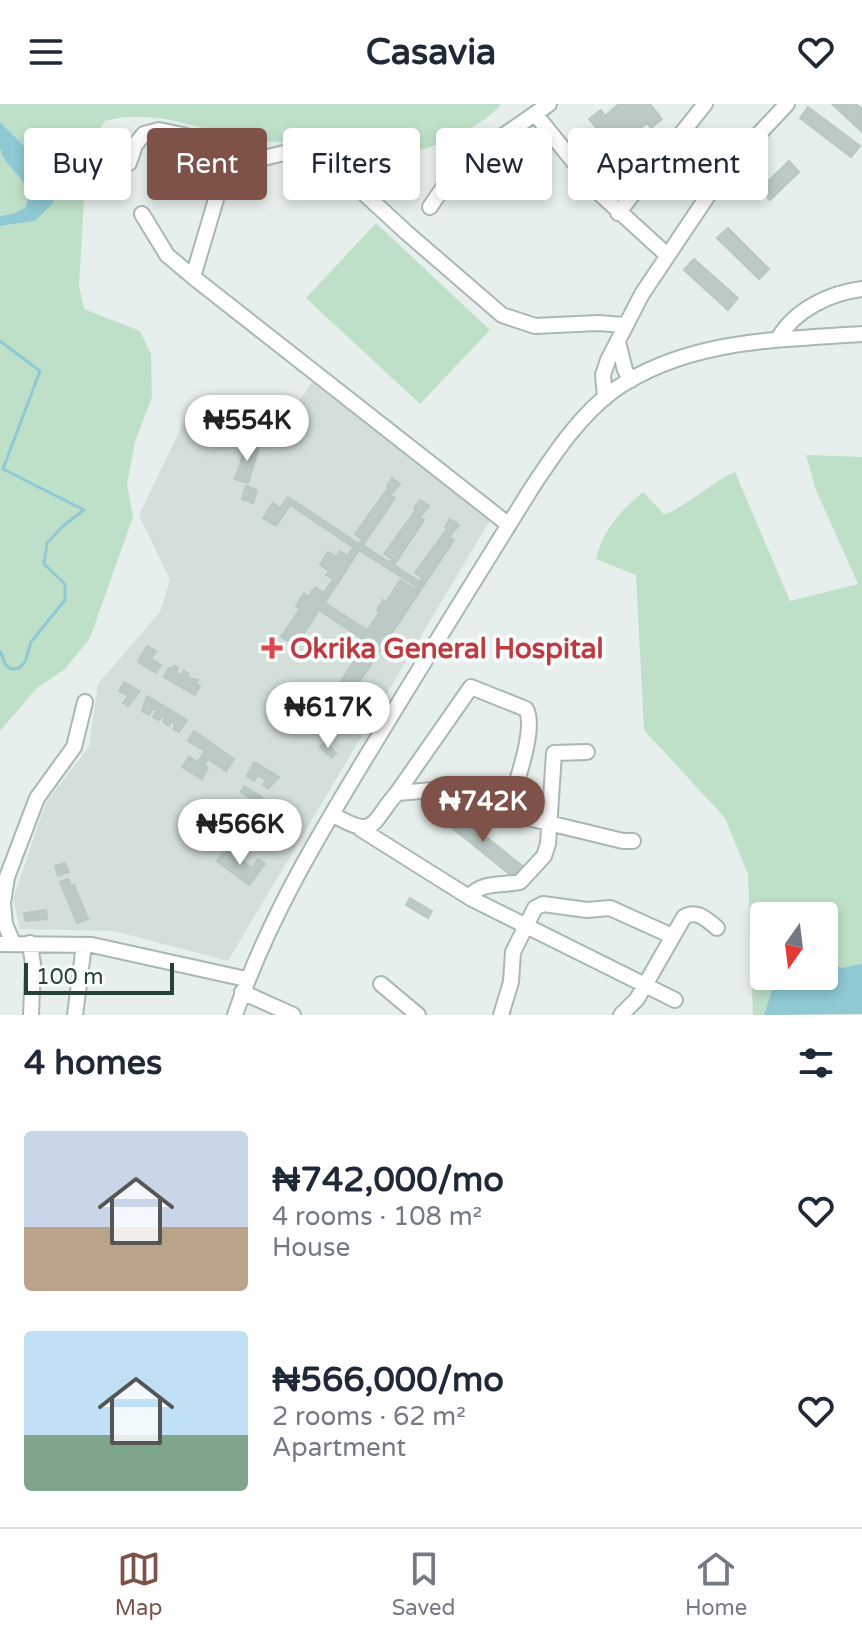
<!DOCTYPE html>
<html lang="en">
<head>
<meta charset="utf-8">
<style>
  :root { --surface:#fff; --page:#f2f2f3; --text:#1f2937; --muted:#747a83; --line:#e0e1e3; --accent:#7f5249 }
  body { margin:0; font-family:"Varela Round",sans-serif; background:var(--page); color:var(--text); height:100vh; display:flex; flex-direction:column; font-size:30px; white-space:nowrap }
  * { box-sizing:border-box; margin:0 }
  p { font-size:26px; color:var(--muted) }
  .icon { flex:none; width:44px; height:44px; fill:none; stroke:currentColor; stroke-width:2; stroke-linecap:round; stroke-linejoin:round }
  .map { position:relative; height:911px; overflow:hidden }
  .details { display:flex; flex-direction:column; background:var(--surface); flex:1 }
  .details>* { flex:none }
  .guide { position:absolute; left:24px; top:24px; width:814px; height:72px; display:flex; gap:16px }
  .needle { width:52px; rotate:194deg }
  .controls { position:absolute; left:750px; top:798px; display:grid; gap:16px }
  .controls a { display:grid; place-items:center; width:88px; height:88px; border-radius:8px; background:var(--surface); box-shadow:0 4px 12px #0003; font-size:40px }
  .scale { position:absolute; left:24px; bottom:20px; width:150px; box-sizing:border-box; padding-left:8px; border:4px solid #24423a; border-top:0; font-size:22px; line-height:28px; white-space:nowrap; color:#24423a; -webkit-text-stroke:6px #f7fbf9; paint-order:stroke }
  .price { position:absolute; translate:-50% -68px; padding:0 18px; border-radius:28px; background:#fff; color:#222; font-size:26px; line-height:52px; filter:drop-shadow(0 2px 4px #0008) }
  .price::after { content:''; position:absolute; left:50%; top:48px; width:24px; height:18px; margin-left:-12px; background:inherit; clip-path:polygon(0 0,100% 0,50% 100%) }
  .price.current { background:var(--accent); color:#fff }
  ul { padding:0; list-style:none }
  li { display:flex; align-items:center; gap:24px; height:200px; padding:0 24px }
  li span { display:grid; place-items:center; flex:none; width:224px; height:160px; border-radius:8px; color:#555 }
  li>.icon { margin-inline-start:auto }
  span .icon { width:96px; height:96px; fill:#fffc; stroke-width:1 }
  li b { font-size:34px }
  h2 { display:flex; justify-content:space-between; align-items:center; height:96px; padding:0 24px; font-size:34px }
  .chip { padding:0 28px; border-radius:8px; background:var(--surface); box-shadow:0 4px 12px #0003; font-size:28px; line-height:72px }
  .chip.current { background:var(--accent); color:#fff }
  header { display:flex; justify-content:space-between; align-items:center; height:104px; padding:0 24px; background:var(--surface); font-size:36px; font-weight:800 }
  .dock { display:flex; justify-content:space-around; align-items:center; height:112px; border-top:2px solid var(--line); background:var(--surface); font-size:22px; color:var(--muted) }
  .dock a { display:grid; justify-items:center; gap:4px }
  .dock .current { color:var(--accent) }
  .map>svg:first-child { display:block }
  .built { fill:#d4dfda }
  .green { fill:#bfe0c8; fill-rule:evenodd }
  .water { fill:#8ec9d4 }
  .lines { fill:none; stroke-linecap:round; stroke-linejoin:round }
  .stream { stroke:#8ec9d4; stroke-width:3 }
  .building { fill:#bbcac4; stroke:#b8c9c2; stroke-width:2; fill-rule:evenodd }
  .minor-casing { stroke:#a8b8b2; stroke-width:18 }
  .minor { stroke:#fff; stroke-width:14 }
  .health-dot { fill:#e0444e; stroke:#f7fbf9; stroke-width:3 }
  .labels { text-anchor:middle; stroke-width:8; stroke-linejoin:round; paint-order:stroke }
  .health-label { font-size:28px; font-weight:bold; fill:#be3a42; stroke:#f7fbf9; text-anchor:start }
</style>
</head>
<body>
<header><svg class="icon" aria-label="menu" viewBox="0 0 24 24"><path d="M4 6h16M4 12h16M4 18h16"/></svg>Casavia<svg class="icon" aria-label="heart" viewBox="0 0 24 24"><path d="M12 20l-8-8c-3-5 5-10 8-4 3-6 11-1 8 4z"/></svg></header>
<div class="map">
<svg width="862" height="911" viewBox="0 0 862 911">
  <rect width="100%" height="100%" fill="#e6efeb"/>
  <path class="built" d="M312,278L490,416L228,857L114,827L20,825L13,795L46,698L89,643L98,580L160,508L170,476L139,411L189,307L270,339Z"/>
  <path class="green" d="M0,0H501C491,16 441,42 422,45C389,49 351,43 317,40C293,38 267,39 244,34C197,25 153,4 105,17L87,45L79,182L84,205L140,227L151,250L152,293L135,338L127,380L133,413L90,534L65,565L37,584L0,627V122L35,117L53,79L48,66L0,18Z
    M0,47C12,63 33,81 27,103L15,109L0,112Z
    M376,119L490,226L420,300L306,194Z
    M806,351L862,353V887L788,911H753L748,770L725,714L644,626L636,471L596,455C603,425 621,407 643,388L664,410C678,409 714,376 735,368L790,497L858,480L816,386ZM764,812H824V872H764Z"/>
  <path class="water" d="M0,18L48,66L53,79V99L35,117L0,122V112L15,109L26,103C35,76 5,66 0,45C0,37 0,26 0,18Z
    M824,856L841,864L862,860V910L764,911L777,872H824Z"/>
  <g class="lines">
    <path class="stream" d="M0,237L40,267L3,365L84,406L63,422L47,439L44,460L65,480V496L31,538L25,558L19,564L11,565L5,560L0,547"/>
  </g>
  <path class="building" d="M619,0H650L662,15L651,24L647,19L626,36L630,41L618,51L589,15L601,6L605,12Z
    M832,0H856L862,5V28Z
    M808,3L860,42L851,53L800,14Z
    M789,57L799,68L770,96L760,85Z
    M728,124L769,165L759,175L717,134Z
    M694,155L738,194L728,206L684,166Z
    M247,339L259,343L248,379L235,375Z
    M392,374L400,380L390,392L395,394L363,441L390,459L392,455L384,450L416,406L414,404L420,396L429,402L419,414L424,416L394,461L420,478L422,474L415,469L447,425L445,423L450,415L459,421L449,433L454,436L346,598L364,610L357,621L340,610L329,627L314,617L367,538L319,506L296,542L281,533L300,505L296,502L304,489L308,493L315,483L324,489L333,475L326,471L329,467L320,461L328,448L336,453L340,447L348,452L353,443L290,401L276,422L263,414L273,399L280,404L288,393L359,440L362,435L355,430L389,383L387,382ZM359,446L417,483L415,485L400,476L386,498L383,496L377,506L380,508L368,525L373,530L325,499Z
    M246,382L257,386L253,399L242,395Z
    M147,542L156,547L151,555L161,561L156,569L138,558Z
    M174,562L178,564L176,568L181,571L184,567L189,570L187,574L198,576L196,580L200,582L195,591L164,573L169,564L172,565Z
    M124,578L140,587L128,602L123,599L128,592L119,587Z
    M147,592L187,616L179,628L173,625L175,620L171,617L169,622L163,618L165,614L162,612L159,616L153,613L156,607L152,605L149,611L142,607Z
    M284,601L296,610L289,619L278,610Z
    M194,627L234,655L226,667L208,655L204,661L208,664L202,675L182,663L189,653L198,658L205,647L188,637Z
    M325,638L336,649L332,654L320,643Z
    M254,658L279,673L268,685L263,681L266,676L258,671L254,677L247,672Z
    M244,682L262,693L259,699L241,688Z
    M449,703L526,765L517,776L440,714Z
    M226,745L252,764L258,755L265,760L249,781L217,757Z
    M65,759L69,768L58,772L55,762Z
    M68,775L71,782L74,781L88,815L77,819L60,778Z
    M410,794L432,807L428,814L406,801Z
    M46,806L47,815L26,817L24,809Z"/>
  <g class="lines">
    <defs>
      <path id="minor" d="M536,11L598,88L667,151
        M129,59L135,41L144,30L159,26L183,31L255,56L293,47L315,51L331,59L407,129L502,211L535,222L598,219L624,221
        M430,103L449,75L464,59L549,0
        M618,109L705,0
        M142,110L167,151L193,173L509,421
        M193,173L230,48
        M778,235C794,206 830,189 862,185
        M618,238L625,266L631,276
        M605,294L603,271L608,256L642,190L725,66L787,0
        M397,689L471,583L526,605C537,625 514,684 508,707
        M332,710C377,737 371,718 397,689L445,685L461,687L524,713L623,737H633
        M359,724L472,795L675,896
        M469,793C482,777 501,782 520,778L544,752L548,740L554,649L587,648
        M13,839L5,820L3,799L7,773L37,694L74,643L85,598
        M30,839L33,861L31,911
        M0,840L92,841L246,875
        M381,880L418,911
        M242,888L293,911
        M75,911L84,841
        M235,911C268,814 321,727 374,640C426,554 479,469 531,385C554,350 580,311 614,286C688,235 776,236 862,230
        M501,911L511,878L513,848L535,804L543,800L587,806L610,804L672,832
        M621,911L637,895L684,813C697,805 707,816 717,824"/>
    </defs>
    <use href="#minor" class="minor-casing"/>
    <use href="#minor" class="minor"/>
  </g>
  <path class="health-dot" d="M268 532h8v8h8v8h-8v8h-8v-8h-8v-8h8z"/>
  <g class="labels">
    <g class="health-label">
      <text x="290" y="554">Okrika General Hospital</text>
    </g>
  </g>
</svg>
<div class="controls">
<a><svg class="needle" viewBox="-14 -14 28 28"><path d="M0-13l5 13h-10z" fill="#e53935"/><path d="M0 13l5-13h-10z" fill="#747a83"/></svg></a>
</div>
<div class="scale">100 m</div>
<b class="price" style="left:247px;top:359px">₦554K</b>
<b class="price" style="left:328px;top:646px">₦617K</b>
<b class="price current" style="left:483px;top:740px">₦742K</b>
<b class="price" style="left:240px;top:763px">₦566K</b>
<div class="guide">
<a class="chip">Buy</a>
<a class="chip current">Rent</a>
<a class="chip">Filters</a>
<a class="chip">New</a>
<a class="chip">Apartment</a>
</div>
</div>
<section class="details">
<h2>4 homes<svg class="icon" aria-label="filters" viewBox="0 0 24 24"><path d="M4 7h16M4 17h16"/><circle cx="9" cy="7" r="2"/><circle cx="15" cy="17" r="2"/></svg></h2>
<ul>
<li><span style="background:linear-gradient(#c9d6e8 60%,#b9a48a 0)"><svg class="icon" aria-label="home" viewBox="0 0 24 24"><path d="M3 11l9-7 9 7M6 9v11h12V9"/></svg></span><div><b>₦742,000/mo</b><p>4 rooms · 108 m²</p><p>House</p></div><svg class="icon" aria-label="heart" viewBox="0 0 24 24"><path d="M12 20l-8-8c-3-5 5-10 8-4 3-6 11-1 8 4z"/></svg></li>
<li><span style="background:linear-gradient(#bfe0f5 65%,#7fa58c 0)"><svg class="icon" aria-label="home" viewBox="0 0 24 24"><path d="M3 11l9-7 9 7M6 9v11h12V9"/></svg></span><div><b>₦566,000/mo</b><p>2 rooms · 62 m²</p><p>Apartment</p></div><svg class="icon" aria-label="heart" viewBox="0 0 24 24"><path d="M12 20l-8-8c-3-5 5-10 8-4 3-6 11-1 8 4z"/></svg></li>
</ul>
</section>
<nav class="dock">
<a class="current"><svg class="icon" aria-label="map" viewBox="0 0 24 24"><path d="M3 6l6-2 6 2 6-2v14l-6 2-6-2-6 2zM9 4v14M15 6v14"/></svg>Map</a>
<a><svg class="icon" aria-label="saved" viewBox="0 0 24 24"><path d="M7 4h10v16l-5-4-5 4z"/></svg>Saved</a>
<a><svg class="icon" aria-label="home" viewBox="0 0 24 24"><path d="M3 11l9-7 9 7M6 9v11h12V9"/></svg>Home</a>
</nav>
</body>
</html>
